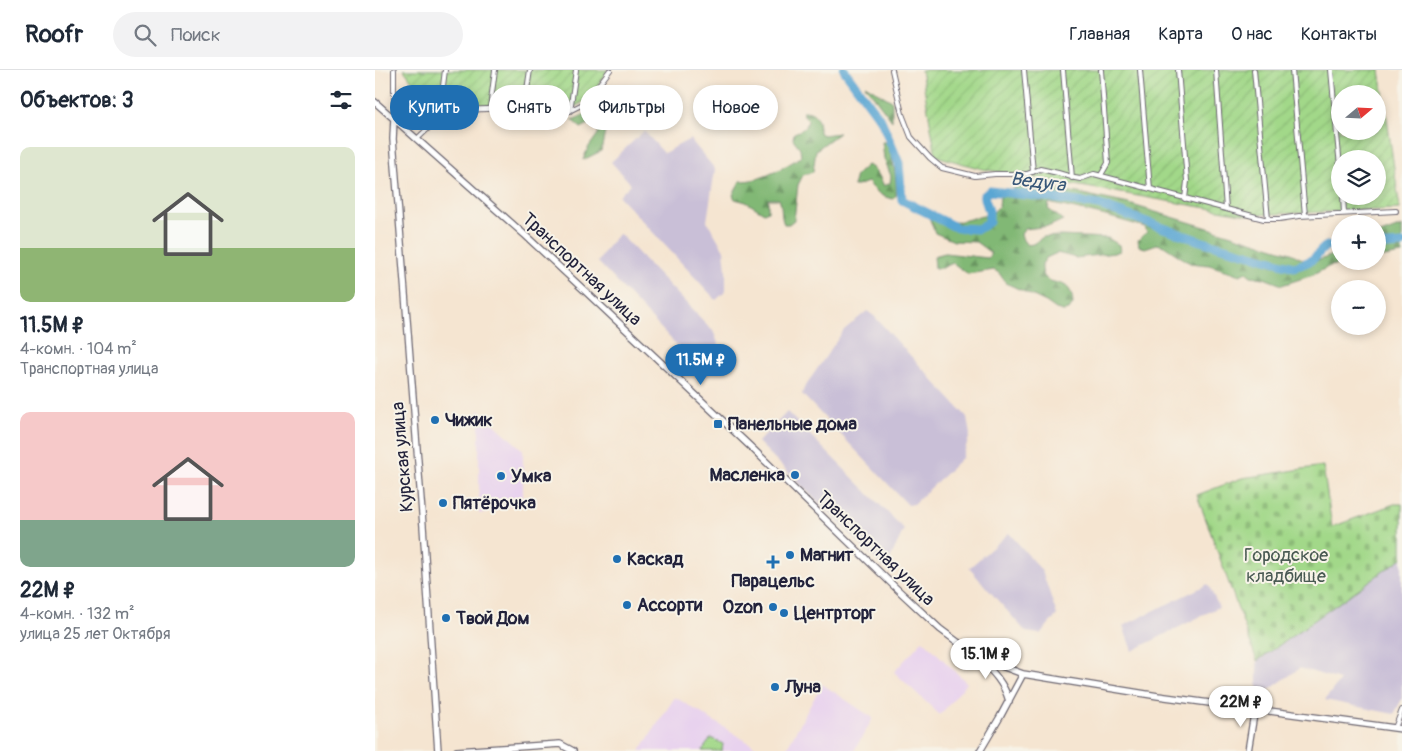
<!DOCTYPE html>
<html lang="ru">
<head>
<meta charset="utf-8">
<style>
  :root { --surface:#fff; --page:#f2f2f3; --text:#1f2937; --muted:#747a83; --line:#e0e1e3; --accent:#1f6fb2 }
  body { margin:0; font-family:Pangolin,sans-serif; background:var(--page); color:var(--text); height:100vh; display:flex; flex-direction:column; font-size:19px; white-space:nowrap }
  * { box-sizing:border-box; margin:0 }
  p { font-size:16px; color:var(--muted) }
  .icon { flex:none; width:28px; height:28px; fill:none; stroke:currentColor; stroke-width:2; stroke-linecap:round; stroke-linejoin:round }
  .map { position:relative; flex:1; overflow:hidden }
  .panel { display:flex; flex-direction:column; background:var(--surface); width:375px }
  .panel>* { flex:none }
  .banner { position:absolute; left:15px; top:15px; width:475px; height:45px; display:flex; gap:10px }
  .needle { width:32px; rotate:71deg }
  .fabs { position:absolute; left:956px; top:15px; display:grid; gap:10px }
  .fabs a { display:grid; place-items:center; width:55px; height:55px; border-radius:50%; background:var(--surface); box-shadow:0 2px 8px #0003; font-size:25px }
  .price { position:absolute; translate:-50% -42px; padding:0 11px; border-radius:18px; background:#fff; color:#222; font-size:16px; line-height:32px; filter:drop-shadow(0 1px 2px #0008) }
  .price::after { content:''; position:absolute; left:50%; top:30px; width:15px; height:11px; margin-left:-8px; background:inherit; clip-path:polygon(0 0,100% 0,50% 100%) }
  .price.active { background:var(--accent); color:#fff }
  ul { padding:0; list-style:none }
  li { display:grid; align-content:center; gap:10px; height:265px; padding:0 20px }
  li span { display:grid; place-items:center; height:155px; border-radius:10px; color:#555 }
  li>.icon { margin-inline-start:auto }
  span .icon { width:90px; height:90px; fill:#fffc; stroke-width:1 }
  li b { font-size:21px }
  h2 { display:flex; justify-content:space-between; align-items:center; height:60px; padding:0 20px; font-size:21px }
  .pill { padding:0 18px; border-radius:22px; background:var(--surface); box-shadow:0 2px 8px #0003; font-size:18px; line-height:45px }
  .pill.active { background:var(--accent); color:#fff }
  header { display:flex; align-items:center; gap:30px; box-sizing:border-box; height:70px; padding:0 25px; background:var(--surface); border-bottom:1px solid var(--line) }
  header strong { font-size:24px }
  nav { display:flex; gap:28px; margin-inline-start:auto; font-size:18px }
  .search { width:350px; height:45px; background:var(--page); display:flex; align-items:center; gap:12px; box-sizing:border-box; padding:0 18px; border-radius:28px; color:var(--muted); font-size:19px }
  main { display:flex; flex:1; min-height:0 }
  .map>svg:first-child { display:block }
  .built { fill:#e8d2ee }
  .industrial { fill:#c9bfd7 }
  .forest { fill:url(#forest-firs); stroke:#526d58 }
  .cemetery { fill:url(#cemetery-stones); stroke:#627d62 }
  .park { fill:#a2d889; stroke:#627d62 }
  .garden { fill:url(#garden-furrows); stroke:#627d62; fill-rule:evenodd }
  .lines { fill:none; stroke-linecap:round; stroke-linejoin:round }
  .river { stroke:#5aa6d3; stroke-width:9 }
  .street-casing { stroke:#6c6670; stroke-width:6 }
  .secondary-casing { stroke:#6c6670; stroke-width:8 }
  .street { stroke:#fff; stroke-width:4 }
  .secondary { stroke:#fff; stroke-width:5.5 }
  .poi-dot { fill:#1f6fb2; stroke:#f7f3e8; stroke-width:2 }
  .labels { text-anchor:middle; stroke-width:4; stroke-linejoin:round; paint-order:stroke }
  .street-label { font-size:18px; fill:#22223b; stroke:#f7f3e8 }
  .poi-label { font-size:18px; font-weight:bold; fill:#22223b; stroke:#f7f3e8; text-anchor:start }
  .park-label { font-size:18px; fill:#485952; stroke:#f7f3e8 }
  .water-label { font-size:19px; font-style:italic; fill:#385778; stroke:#f7f3e8 }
</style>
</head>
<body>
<header>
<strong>Roofr</strong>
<div class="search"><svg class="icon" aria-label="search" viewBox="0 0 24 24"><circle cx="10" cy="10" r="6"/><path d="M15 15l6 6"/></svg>Поиск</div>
<nav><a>Главная</a><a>Карта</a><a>О нас</a><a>Контакты</a></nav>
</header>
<main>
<section class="panel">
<h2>Объектов: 3<svg class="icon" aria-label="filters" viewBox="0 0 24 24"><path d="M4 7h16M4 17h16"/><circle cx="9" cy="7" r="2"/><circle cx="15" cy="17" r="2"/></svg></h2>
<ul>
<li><span style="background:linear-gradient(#dfe7d0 65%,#8fb573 0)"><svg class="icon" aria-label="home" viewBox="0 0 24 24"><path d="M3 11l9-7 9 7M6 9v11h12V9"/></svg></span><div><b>11.5M ₽</b><p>4-комн. · 104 m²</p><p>Транспортная улица</p></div></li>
<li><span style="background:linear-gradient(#f6c9c9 70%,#7fa58c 0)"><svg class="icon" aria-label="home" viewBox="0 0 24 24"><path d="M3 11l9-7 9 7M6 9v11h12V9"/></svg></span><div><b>22M ₽</b><p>4-комн. · 132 m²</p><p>улица 25 лет Октября</p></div></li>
</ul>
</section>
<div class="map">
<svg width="1027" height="681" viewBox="0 0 1027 681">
  <defs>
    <pattern id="forest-firs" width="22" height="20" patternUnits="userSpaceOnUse" patternTransform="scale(1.25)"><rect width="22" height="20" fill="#81b875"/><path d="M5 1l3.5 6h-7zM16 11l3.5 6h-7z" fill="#699561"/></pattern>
    <pattern id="cemetery-stones" width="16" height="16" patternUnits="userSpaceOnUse" patternTransform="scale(1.25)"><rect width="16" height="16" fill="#a2d889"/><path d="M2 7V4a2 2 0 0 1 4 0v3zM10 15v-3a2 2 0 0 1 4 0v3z" fill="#8bb977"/></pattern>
    <pattern id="garden-furrows" width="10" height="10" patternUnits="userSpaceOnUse" patternTransform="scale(1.25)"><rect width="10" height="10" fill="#a2d889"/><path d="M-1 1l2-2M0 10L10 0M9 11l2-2" fill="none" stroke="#8bb977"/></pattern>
  </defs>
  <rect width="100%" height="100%" fill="#f7f3e8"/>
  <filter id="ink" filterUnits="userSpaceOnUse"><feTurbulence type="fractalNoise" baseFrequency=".02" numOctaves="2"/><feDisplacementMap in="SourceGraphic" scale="10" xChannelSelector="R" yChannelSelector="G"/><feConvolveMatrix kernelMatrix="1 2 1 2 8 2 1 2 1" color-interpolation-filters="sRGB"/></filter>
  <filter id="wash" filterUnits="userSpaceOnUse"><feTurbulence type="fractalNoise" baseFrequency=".0096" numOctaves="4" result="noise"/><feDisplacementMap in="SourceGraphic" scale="20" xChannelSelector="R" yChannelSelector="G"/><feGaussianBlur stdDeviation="1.12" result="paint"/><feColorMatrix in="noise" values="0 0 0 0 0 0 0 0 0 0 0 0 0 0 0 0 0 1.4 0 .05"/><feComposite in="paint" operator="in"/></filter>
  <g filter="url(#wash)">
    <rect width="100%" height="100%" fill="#f5e5d1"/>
    <path class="built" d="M104,340L148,380V433L104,444Z
      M548,570L592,613L565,645L519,602Z
      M447,614L498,648L479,681H410Z
      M300,627L387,681H265Z"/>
    <path class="industrial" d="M269,61L289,83L315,69L340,99L332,151L349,180L351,199V221L341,230L244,126L256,114L236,92Z
      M244,163L338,261L349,287L331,306L223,192L231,179Z
      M492,241L499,246L592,347L595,365L587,388L539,434L533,435L427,324L429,318L469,260Z
      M412,342L529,459L510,499L383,372Z
      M634,463L667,501L682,545L665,564L651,562L594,498Z
      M1027,488V629L1019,644L950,630L965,610L925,598L884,627L882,620V591Z
      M833,514L844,537L757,581L748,556Z"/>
    <path class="forest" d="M490,15L517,31V51Z
      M223,25L228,34L239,38L233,48L226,81L208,90L213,78L223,64L225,48L206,58L197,50L221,40Z
      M428,41C443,41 444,52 444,63L448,65L464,63L441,80L438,102L428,105L423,115L419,150L414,154H409C405,146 408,137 404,129H393V141L389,143L371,132L360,129L358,125L365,111C388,111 407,98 426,87L425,78L418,69L419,63C427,60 431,59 433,50L429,46Z
      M507,72H511C519,88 522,109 521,126L518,129C506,127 500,121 493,112L482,116H478L481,105L492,95C502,98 505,108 509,116L515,113L516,106L509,89Z
      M646,114L703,123L754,134L916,183C941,197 939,191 965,182V191H984L955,196L938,205L907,215L889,208L876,206L871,202L865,205L834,195L815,193L789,176L782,174L770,178L764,176L763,170L772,162L770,157L727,145L674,133L673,139L688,150L675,156L650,159L646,164L648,170L652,175L658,174L668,167L685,166L733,168L744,175L745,181L739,183L701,188L682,183L671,188L667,194C665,225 697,199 698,234L694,240L688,241L681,239L671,232L631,213L624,203L619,200L593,204L578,193L567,198H560L559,186L570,183L613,188L616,183L601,172L579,171L560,163L554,147C573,160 596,146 616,145L624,136L625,127Z
      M1027,156V184L1003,188V165Z"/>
    <path class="cemetery" d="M948,396L957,457L1019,434H1027V488L882,591L822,425L867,408Z"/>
    <path class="park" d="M336,668L348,674L347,681H327Z"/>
    <path class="garden" d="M29,0H233C227,8 218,25 210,31C193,43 163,44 146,34L57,38Z
      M546,0H1005L1025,139L873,145L607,99L561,86ZM965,24H1002V61H965ZM965,89H1002V126H965Z"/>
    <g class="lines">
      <path class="river" d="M469,0L506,50L524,93L527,130L582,158L603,159L614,152V141L609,126L615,121L670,127L724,135L825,171L919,197C926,195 932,193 938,189C950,179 945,174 965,175
        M1002,176L1027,174"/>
    </g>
  </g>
  <g filter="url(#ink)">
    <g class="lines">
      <defs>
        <path id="street" d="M517,0L527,44L536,67L555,88L567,98L600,106L620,104H652L665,99L683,103L700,108L705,109L719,104L889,149H904L924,146L1021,141
          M649,0L658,102
          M688,0L697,108
          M765,0L775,119
          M803,0L812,111L810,129
          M841,0L851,139
          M879,0L893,149
          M917,0L930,145
          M956,0L965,97
          M115,38L120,0
          M149,40L155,0
          M195,41L201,0
          M19,48V0
          M64,48L70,0
          M42,69L64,48L85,40L139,38L155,42L190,43L210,33L235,0
          M726,105L733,93L726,0
          M968,126L969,143
          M1020,658L1027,640"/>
        <path id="secondary" d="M0,32L151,166L209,220L379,380L521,518L565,559L592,579L613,591L648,604L783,626L1027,659
          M19,48L18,69L48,456L63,681
          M605,589C618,602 629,613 634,631
          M82,681L185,674L198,681
          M605,681L625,647L648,604
          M873,681L880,638"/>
      </defs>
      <use href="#street" class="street-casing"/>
      <use href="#secondary" class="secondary-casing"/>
      <use href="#street" class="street"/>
      <use href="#secondary" class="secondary"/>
    </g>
  </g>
  <g class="poi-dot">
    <circle cx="60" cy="350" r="5"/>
    <rect x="338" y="349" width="10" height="10" rx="2.5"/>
    <circle cx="420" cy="405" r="5"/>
    <circle cx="126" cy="406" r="5"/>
    <circle cx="68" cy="433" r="5"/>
    <circle cx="415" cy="485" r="5"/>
    <circle cx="242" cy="489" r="5"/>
    <path d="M395.5 484.5h5v5h5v5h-5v5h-5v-5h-5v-5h5z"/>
    <circle cx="252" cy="535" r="5"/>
    <circle cx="398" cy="537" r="5"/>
    <circle cx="409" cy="543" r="5"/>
    <circle cx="71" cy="548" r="5"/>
    <circle cx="400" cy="617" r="5"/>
  </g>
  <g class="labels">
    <g class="street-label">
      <text transform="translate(207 199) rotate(43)" y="6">Транспортная улица</text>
      <text transform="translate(27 387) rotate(-95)" y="6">Курская улица</text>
      <text transform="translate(501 478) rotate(44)" y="6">Транспортная улица</text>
    </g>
    <g class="poi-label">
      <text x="70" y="356">Чижик</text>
      <text x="353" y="360">Панельные дома</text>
      <text x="410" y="411" text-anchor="end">Масленка</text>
      <text x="136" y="412">Умка</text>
      <text x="78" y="439">Пятёрочка</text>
      <text x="425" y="491">Магнит</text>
      <text x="252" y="495">Каскад</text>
      <text x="398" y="517" text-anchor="middle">Парацельс</text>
      <text x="262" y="541">Ассорти</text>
      <text x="388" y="543" text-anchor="end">Ozon</text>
      <text x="419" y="549">Центрторг</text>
      <text x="81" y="554">Твой Дом</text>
      <text x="410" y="623">Луна</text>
    </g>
    <g class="park-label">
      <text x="911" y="491">Городское<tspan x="911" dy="21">кладбище</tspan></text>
    </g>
    <g class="water-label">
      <text transform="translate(663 111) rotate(7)" y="7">Ведуга</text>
    </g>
  </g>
</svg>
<div class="fabs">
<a><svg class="needle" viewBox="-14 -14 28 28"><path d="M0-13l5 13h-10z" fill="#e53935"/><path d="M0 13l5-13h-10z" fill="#747a83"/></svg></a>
<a><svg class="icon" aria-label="layers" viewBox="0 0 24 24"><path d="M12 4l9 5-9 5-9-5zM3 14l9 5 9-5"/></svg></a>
<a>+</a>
<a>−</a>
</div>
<b class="price active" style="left:326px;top:316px">11.5M ₽</b>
<b class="price" style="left:611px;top:610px">15.1M ₽</b>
<b class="price" style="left:866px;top:658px">22M ₽</b>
<div class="banner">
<a class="pill active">Купить</a>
<a class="pill">Снять</a>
<a class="pill">Фильтры</a>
<a class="pill">Новое</a>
</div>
</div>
</main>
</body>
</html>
